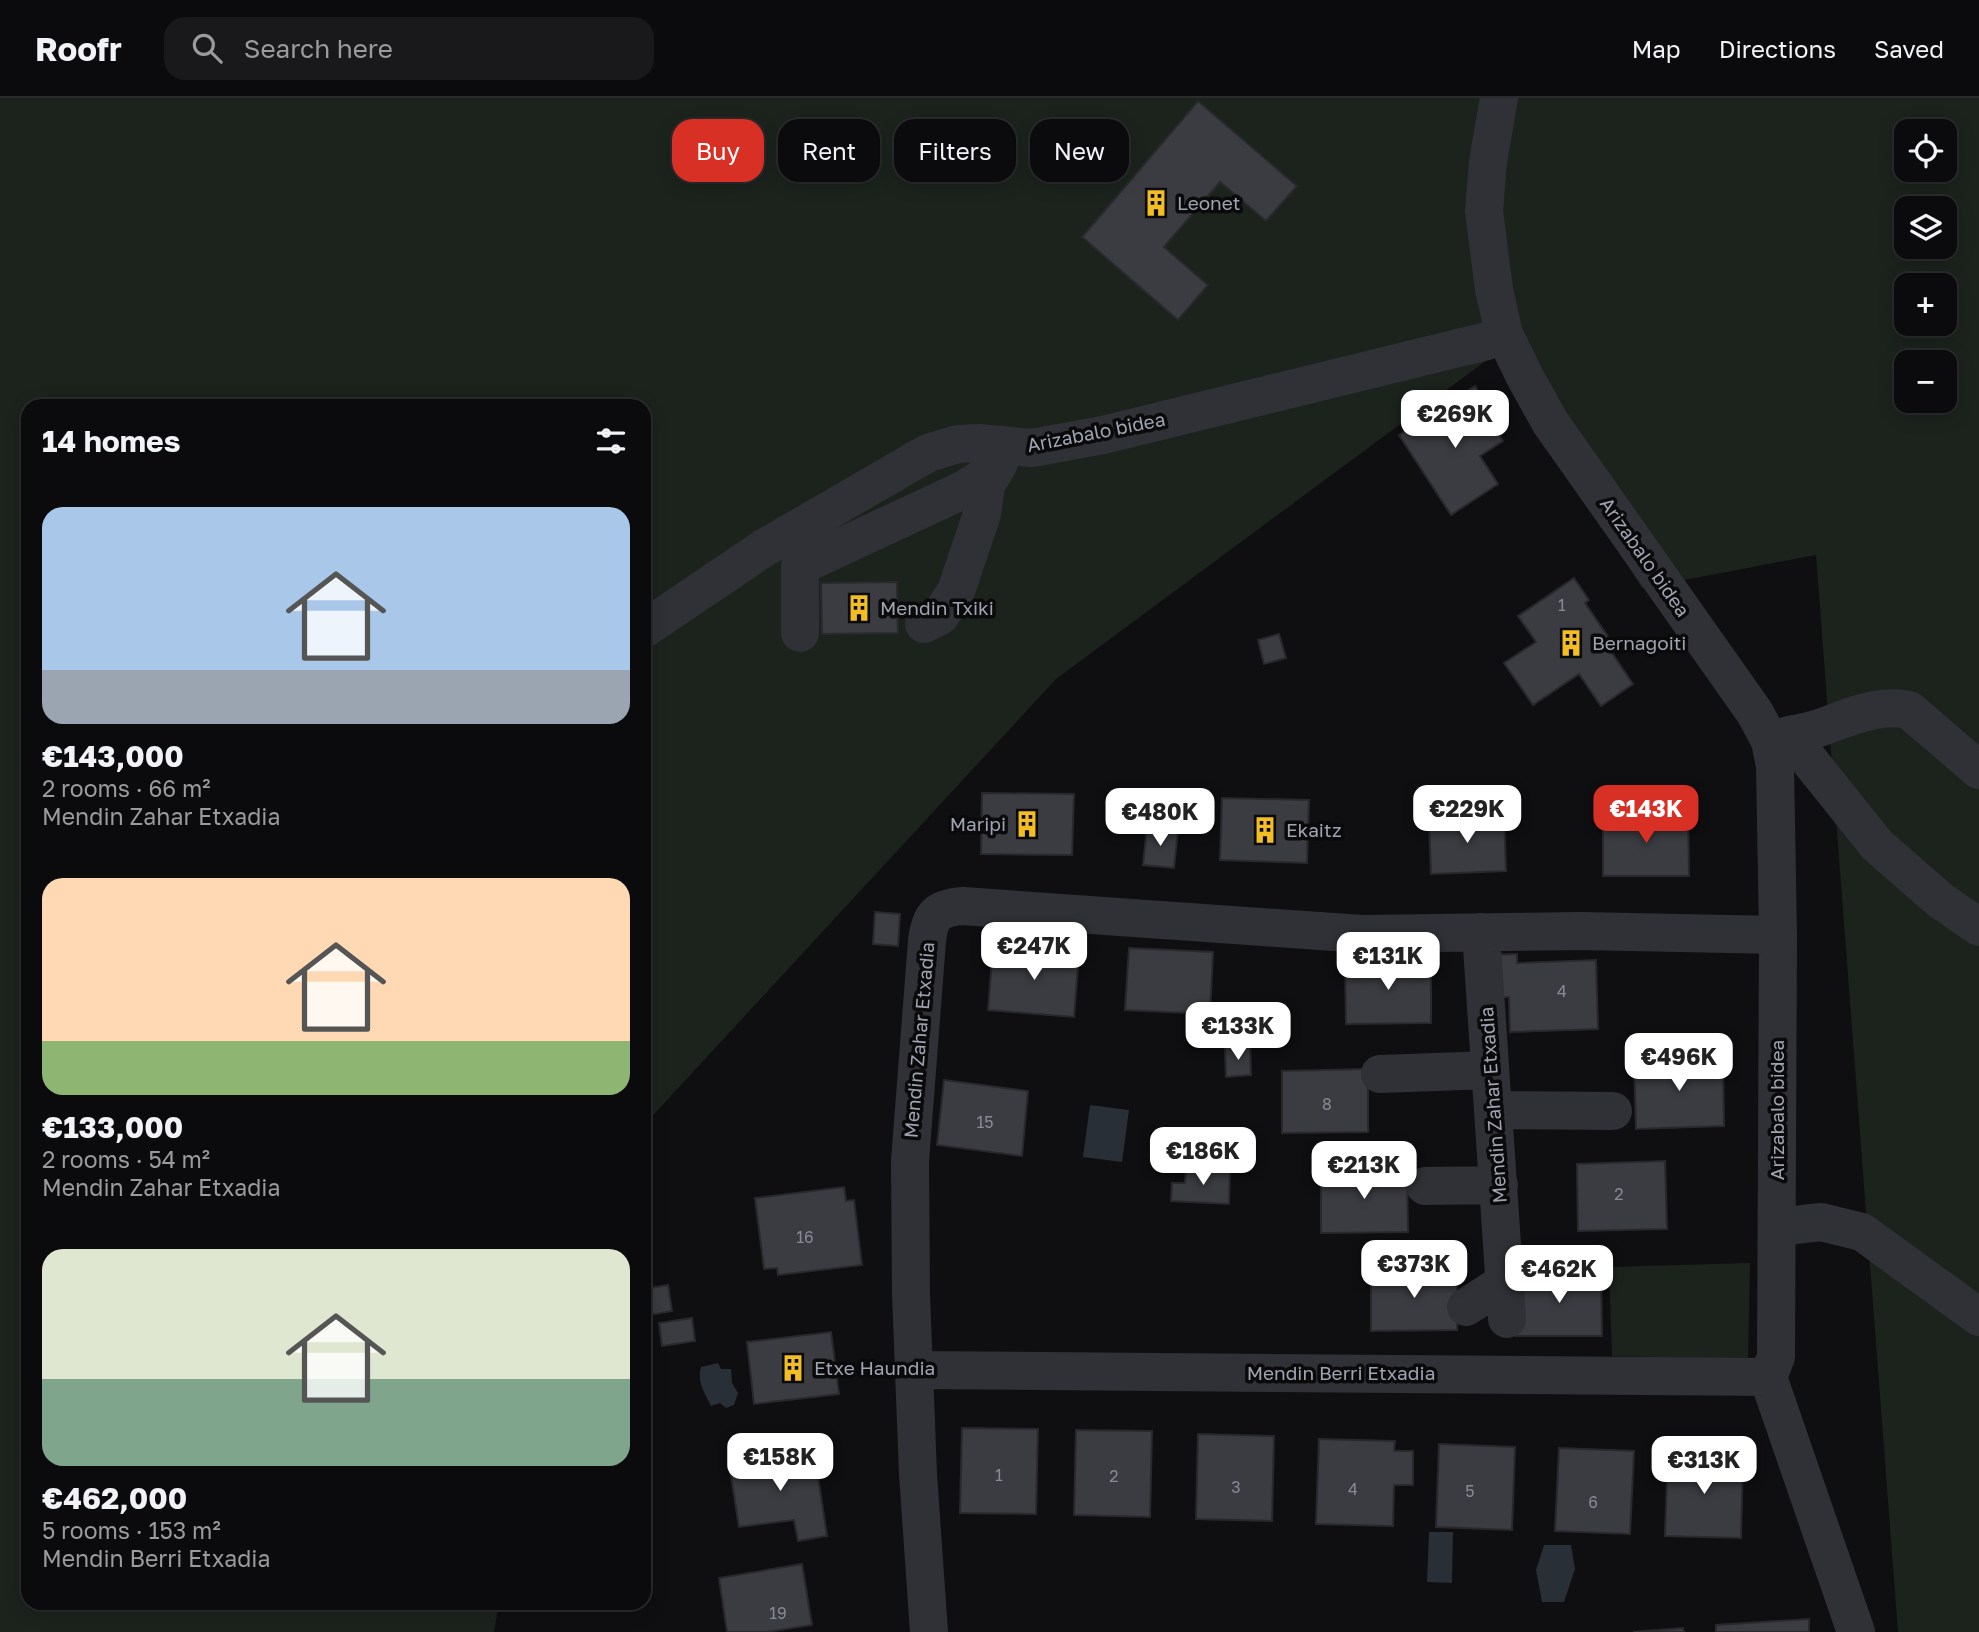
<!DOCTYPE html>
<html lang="en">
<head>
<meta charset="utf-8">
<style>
  :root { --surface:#0b0b0d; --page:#19191b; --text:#f1f3f6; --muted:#9a9b9d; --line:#2b2b2e; --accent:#d93025 }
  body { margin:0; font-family:"Golos Text",sans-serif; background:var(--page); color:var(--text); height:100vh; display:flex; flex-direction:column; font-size:26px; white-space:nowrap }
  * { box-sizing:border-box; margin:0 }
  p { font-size:23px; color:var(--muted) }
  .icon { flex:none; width:38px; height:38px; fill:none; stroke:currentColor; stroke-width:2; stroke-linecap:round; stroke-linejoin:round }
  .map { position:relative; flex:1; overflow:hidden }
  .details { position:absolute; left:21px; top:301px; width:630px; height:1211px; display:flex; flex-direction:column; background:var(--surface); border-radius:21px; box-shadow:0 4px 18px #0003,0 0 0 2px var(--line) }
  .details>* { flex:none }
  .top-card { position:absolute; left:672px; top:21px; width:665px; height:63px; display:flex; gap:14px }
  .fabs { position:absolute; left:1894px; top:21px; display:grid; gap:14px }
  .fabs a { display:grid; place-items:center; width:63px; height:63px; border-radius:14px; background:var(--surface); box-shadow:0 4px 18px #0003,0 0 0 2px var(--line); font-size:35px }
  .price { position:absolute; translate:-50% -60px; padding:0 16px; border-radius:14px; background:#fff; color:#222; font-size:23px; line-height:46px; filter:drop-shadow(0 2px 4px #0008) }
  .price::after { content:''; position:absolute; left:50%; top:42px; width:21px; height:16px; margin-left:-10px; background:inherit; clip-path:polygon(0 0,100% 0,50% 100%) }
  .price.active { background:var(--accent); color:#fff }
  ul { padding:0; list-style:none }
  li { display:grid; align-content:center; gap:14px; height:371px; padding:0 21px }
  li span { display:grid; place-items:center; height:217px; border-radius:21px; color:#555 }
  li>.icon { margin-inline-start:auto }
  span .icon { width:126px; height:126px; fill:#fffc; stroke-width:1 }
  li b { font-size:30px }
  h2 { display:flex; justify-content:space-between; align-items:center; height:84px; padding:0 21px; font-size:30px }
  .pill { padding:0 24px; border-radius:21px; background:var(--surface); box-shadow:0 4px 18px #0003,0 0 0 2px var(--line); font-size:24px; line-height:63px }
  .pill.active { background:var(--accent); color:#fff }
  header { display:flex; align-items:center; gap:42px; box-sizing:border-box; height:98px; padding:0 35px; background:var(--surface); border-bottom:2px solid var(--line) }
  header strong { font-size:33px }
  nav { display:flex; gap:38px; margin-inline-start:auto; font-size:24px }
  .search { width:490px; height:63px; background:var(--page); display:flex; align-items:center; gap:18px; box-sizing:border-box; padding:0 24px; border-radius:21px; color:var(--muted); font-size:26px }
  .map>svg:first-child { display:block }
  .green { fill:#1c231d; fill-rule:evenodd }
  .water { fill:#282f36 }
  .building { fill:#3b3c41; stroke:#29292d; stroke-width:2 }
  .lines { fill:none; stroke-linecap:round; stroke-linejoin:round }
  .minor { stroke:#303136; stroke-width:38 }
  .labels { text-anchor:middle; stroke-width:7; stroke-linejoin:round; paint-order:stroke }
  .number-label { font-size:16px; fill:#878a96 }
  .poi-label { font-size:19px; fill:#a0a4b2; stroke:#0a0a0b; text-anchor:start }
  .street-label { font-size:19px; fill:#a0a4b2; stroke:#0a0a0b }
</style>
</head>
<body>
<header>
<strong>Roofr</strong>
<div class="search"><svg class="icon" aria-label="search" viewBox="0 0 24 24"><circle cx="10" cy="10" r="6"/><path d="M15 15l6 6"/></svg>Search here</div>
<nav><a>Map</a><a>Directions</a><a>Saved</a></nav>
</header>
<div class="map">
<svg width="1979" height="1534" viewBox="0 0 1979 1534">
  <rect width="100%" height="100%" fill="#0f0f11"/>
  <path class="green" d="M0,0H1979V1534H1898L1816,457L1642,490L1495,256L1056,581L644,1027V308H28V1505H499L494,1534H0ZM1906,33H1944V72H1906ZM1906,110H1944V149H1906ZM1906,187H1944V226H1906ZM1906,264H1944V303H1906Z
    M1750,1165L1748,1261L1612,1258L1609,1169Z"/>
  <path class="water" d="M1090,1007L1129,1012L1122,1064L1083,1059Z
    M718,1265L721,1271H731L732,1285L738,1295L734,1307L726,1310L720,1305L711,1308C704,1294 697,1284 701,1269Z
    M1429,1434H1453L1452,1485L1427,1484Z
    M1544,1447H1571L1575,1471L1564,1504H1542L1536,1472Z"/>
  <path class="building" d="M1198,3L1297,88L1266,123L1220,84L1164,149L1208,187L1178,222L1082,139Z
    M1475,288L1490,312L1485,316L1503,343L1480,358L1498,386L1451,417L1399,337Z
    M1574,480L1589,502L1585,505L1611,543L1606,546L1633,586L1601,608L1579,576L1533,607L1504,565L1536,544L1518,518Z
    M897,484L898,535L822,536L821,485Z
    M1279,536L1286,560L1264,566L1258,542Z
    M982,695L1074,696L1072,757L981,756Z
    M1222,700L1309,702L1307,765L1220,762Z
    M1688,715L1689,778H1603V716Z
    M1504,718L1506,773L1431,776L1429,721Z
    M1147,729L1178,732L1174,770L1143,767Z
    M875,814L900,816L898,848L873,846Z
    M993,849L1079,855L1074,919L988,912Z
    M1129,850L1213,854L1210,916L1125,912Z
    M1517,856V865L1596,862L1598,931L1510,934L1509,899H1491L1490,857Z
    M1431,862V925L1346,926L1345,863Z
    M1225,949H1250L1251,977L1226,979Z
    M1723,960L1724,1028L1636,1031L1634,962Z
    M1368,971V1034L1282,1035V973Z
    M944,982L1028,993L1022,1058L937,1047Z
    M1665,1063L1667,1131L1578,1133L1577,1066Z
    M1186,1069L1230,1072L1229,1106L1171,1103L1172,1085H1185Z
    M1407,1071L1408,1134L1321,1135V1073Z
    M844,1089L846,1103L854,1102L862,1167L778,1177L777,1170L764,1171L755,1100Z
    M1457,1170V1232L1371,1233V1171Z
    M1601,1175L1602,1238H1516V1176Z
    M668,1187L672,1213L644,1218V1191Z
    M692,1220L695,1243L662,1248L659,1225Z
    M831,1234L839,1296L754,1306L747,1244Z
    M962,1330L1038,1331L1036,1416L960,1415Z
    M1076,1332L1152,1333L1150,1419L1074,1417Z
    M1198,1336L1274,1338L1272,1423L1196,1421Z
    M1319,1341L1395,1343L1394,1353H1413V1387H1394L1393,1428L1316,1426Z
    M1439,1346L1515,1349L1512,1432L1436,1429Z
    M1559,1350L1634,1353L1630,1436L1555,1433Z
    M814,1352L827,1438L798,1443L794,1422L739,1429L729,1365Z
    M1668,1355L1743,1357L1741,1440L1665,1438Z
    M802,1466L812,1527L767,1534H727L719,1480Z
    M1809,1521V1534H1716V1527Z
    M1683,1530L1684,1534H1633Z"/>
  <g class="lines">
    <path class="minor" d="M1499,0L1488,64L1484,113L1494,191L1504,236L1525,279L1550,324L1755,615L1770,643L1775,668L1778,837L1776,1259L1768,1279L1856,1534
      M924,526L940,518L956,493L982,416L986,387L999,365
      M644,531L764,450L928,355L958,346L979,345L1032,350L1103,337L1487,243L1504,236
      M800,535V468L963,392L993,373
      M1789,637C1800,635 1811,633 1822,629C1850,619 1880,605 1909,612L1979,672
      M1770,643L1789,637L1877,747L1940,802L1979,829
      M1481,834L1507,1221
      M1380,976L1490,972
      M1493,1012L1613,1013
      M1425,1088L1499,1087
      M1777,1129L1821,1124L1862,1134L1979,1219
      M1466,1209L1505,1184
      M914,1272L1768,1279
      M929,1534L918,1376L911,1196L910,1063L927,843C930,817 937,810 963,808L1362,836L1581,833L1778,837"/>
  </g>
  <defs>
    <symbol id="building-bare" viewBox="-9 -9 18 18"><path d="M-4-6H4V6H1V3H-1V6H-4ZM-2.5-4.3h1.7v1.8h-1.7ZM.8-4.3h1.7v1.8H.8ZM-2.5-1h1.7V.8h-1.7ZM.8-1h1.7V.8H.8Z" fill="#f3bd24" stroke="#0a0a0b" stroke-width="2.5" paint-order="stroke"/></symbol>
  </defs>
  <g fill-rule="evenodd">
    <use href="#building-bare" x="1137" y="86" width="38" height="38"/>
    <use href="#building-bare" x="840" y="491" width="38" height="38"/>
    <use href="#building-bare" x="1552" y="526" width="38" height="38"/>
    <use href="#building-bare" x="1008" y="707" width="38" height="38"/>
    <use href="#building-bare" x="1246" y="713" width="38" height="38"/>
    <use href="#building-bare" x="774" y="1251" width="38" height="38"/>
  </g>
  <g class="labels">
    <g class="number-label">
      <text x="1562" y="513">1</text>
      <text x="1562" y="899">4</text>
      <text x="1327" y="1012">8</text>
      <text x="985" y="1030">15</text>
      <text x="1619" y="1102">2</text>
      <text x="805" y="1145">16</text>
      <text x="999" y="1383">1</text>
      <text x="1114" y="1384">2</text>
      <text x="1236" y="1395">3</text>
      <text x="1353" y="1397">4</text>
      <text x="1470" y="1399">5</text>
      <text x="1593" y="1410">6</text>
      <text x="778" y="1521">19</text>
    </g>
    <g class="poi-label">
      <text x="1177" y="112">Leonet</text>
      <text x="880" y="517">Mendin Txiki</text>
      <text x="1592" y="552">Bernagoiti</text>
      <text x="1006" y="733" text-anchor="end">Maripi</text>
      <text x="1286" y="739">Ekaitz</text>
      <text x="814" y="1277">Etxe Haundia</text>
    </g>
    <g class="street-label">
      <text transform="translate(1096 334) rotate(-11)" y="7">Arizabalo bidea</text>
      <text transform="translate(1645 459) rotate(55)" y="7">Arizabalo bidea</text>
      <text transform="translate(919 942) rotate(-85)" y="7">Mendin Zahar Etxadia</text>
      <text transform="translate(1493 1007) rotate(-94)" y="7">Mendin Zahar Etxadia</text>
      <text transform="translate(1777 1012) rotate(-90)" y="7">Arizabalo bidea</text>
      <text x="1341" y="1282">Mendin Berri Etxadia</text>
    </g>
  </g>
</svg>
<div class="fabs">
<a><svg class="icon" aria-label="locate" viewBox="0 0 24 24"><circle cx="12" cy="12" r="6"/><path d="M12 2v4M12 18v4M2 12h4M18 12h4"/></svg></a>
<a><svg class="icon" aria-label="layers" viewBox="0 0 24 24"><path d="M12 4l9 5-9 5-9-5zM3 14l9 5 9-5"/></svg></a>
<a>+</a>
<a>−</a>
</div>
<b class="price" style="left:1455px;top:352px">€269K</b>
<b class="price" style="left:1467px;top:747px">€229K</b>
<b class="price active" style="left:1646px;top:747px">€143K</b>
<b class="price" style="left:1160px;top:750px">€480K</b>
<b class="price" style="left:1034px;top:884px">€247K</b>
<b class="price" style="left:1388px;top:894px">€131K</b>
<b class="price" style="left:1238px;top:964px">€133K</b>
<b class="price" style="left:1679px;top:995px">€496K</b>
<b class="price" style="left:1203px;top:1089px">€186K</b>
<b class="price" style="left:1364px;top:1103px">€213K</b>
<b class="price" style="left:1414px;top:1202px">€373K</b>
<b class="price" style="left:1559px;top:1207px">€462K</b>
<b class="price" style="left:780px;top:1395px">€158K</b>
<b class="price" style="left:1704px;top:1398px">€313K</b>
<div class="top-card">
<a class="pill active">Buy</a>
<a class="pill">Rent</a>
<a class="pill">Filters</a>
<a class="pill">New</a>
</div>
<section class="details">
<h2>14 homes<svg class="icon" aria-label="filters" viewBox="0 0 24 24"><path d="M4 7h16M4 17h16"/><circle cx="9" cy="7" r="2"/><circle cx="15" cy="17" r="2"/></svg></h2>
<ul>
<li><span style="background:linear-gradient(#a9c7e8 75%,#9aa5b1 0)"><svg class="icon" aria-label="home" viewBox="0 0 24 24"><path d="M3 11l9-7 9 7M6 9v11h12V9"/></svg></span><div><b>€143,000</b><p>2 rooms · 66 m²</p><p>Mendin Zahar Etxadia</p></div></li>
<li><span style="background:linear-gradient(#ffd9b3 75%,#8fb573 0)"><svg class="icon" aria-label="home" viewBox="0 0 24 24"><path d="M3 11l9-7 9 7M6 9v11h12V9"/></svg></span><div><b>€133,000</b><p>2 rooms · 54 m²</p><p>Mendin Zahar Etxadia</p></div></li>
<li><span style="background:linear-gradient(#dfe7d0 60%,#7fa58c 0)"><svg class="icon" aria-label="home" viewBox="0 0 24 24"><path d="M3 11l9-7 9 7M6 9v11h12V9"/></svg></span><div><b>€462,000</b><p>5 rooms · 153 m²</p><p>Mendin Berri Etxadia</p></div></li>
</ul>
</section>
</div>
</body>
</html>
